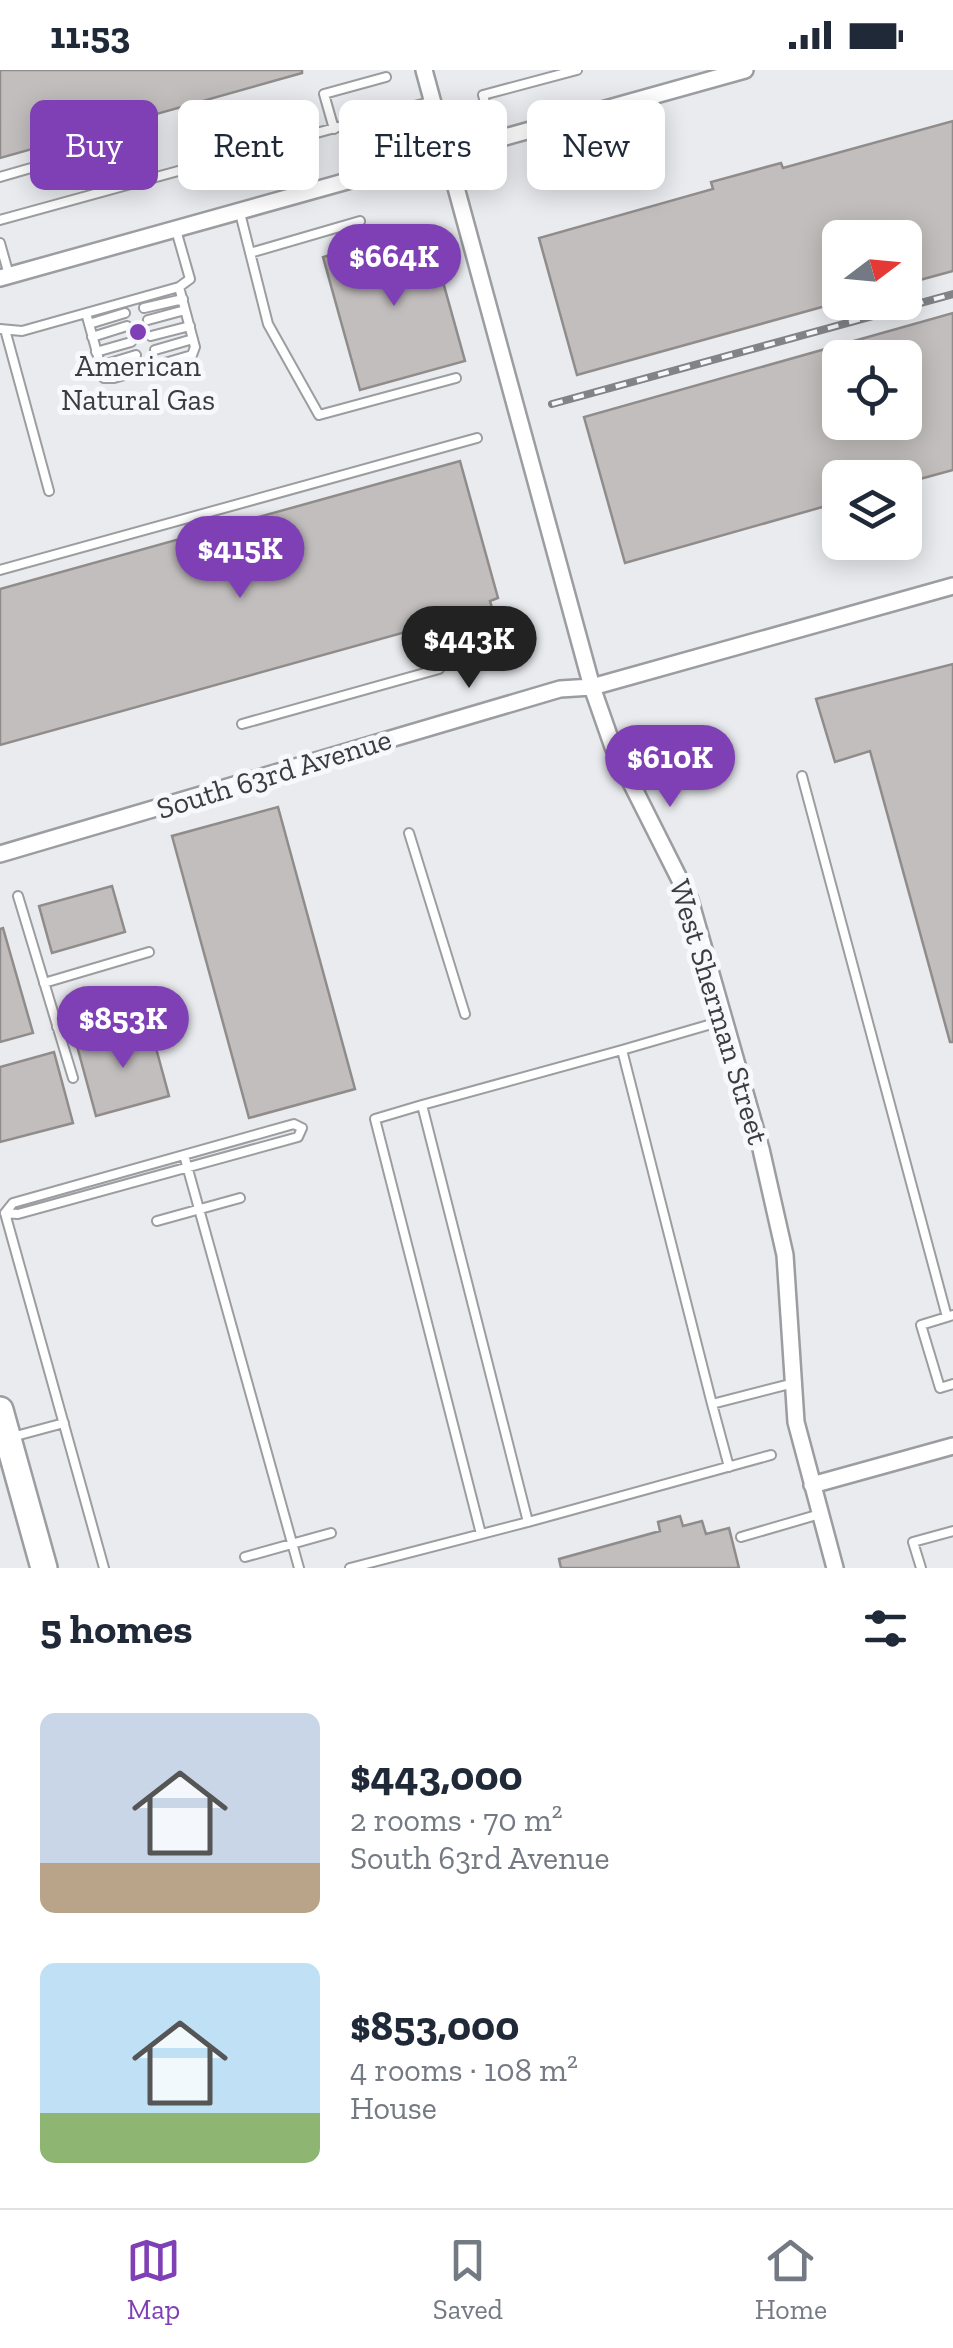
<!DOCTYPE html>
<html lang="en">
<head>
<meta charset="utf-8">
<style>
  :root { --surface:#fff; --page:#f6f6f7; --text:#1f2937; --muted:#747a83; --line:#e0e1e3; --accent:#7f40b5 }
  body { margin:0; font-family:"Zilla Slab",serif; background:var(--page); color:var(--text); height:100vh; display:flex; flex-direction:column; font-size:38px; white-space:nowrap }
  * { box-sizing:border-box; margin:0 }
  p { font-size:32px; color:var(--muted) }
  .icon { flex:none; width:55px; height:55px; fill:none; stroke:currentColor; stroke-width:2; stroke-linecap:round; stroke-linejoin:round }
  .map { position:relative; height:1498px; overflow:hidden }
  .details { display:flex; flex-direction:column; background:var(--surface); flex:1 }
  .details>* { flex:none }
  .hud { position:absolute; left:30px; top:30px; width:895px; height:90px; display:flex; gap:20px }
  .needle { width:65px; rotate:74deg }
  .fabs { position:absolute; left:822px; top:150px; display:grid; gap:20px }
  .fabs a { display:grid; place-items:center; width:100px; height:100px; border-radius:15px; background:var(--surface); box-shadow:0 5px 25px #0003; font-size:50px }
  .price { position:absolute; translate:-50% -85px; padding:0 22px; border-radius:35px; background:var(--accent); color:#fff; font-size:32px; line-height:65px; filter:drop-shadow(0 2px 5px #0008) }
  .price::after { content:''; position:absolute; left:50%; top:60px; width:30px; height:22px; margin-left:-15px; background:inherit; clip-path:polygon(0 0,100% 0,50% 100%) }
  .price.selected { background:#222; color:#fff }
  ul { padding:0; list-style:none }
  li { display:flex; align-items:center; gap:30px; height:250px; padding:0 40px }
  li span { display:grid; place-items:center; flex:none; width:280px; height:200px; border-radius:15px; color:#555 }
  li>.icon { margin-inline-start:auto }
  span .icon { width:120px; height:120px; fill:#fffc; stroke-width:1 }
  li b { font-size:42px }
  h2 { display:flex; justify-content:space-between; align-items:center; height:120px; padding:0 40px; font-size:42px }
  .chip { padding:0 35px; border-radius:15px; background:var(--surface); box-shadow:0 5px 25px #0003; font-size:35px; line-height:90px }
  .chip.selected { background:var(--accent); color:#fff }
  .status { display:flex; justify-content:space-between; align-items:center; height:70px; padding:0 50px; background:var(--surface); direction:ltr }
  .status svg { height:28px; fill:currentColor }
  .menu { display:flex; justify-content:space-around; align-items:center; height:140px; border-top:2px solid var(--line); background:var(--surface); font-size:28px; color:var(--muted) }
  .menu a { display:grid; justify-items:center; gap:5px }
  .menu .selected { color:var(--accent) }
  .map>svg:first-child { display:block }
  .building { fill:#c2bebd; stroke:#908c8b; stroke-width:2.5; fill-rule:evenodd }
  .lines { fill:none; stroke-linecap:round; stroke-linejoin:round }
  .service-casing { stroke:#9b9da0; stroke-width:12 }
  .minor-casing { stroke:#9b9da0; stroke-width:20 }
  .primary-casing { stroke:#9b9da0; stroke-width:30 }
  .service { stroke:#fff; stroke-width:8 }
  .minor { stroke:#fff; stroke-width:15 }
  .primary { stroke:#fff; stroke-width:25 }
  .rail-casing { stroke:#828385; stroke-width:8 }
  .rail { stroke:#f6f8fc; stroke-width:4; stroke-dasharray:11; stroke-linecap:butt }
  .poi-dot { fill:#7f40b5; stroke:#f6f8fc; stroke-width:4 }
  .labels { text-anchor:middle; stroke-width:10; stroke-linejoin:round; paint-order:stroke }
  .poi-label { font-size:30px; fill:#3b3c3d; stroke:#f6f8fc }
  .street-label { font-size:30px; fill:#3b3c3d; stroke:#f6f8fc }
</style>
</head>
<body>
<div class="status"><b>11:53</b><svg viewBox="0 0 49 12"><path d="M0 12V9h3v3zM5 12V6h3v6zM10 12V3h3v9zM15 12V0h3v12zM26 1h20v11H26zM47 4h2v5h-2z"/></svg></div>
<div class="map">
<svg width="953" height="1498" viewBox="0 0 953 1498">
  <rect width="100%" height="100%" fill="#e9ebee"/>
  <path class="building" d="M0,0H302V3L0,88Z
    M953,51V201L905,214V168H840V232L577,305L539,168L713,119L711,112L781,93L783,98Z
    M428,158L465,291L360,320L323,187Z
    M953,243V400L905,413V408H840V432L625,493L584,347ZM840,288H905V352H840Z
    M460,391L498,528L490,531L492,538L0,675V519Z
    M953,594V972H950L870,681L835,692L816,629Z
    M278,737L355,1019L249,1048L172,766Z
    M112,816L125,862L52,883L39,836Z
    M3,858L33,963L0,972V859Z
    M150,956L169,1026L96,1046L77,976Z
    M54,982L73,1053L0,1072V997Z
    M680,1446L683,1456L702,1451L706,1464L729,1458L739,1498H561L559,1489L660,1461L658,1452Z"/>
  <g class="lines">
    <defs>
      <path id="service" d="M334,59L324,24L386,7
        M495,69L483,25L577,0
        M0,107L38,96
        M240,143L268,254L319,345L456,308
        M0,150L433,31
        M0,173L9,205
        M250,183L360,151
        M144,238L183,229
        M86,243L104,308H114L192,285L195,277L179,217
        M148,250L185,240
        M89,254L125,243
        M0,259L22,261L179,217L190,209L176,160
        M6,263L49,421
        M151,266L190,256
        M92,267L127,256
        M155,280L193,269
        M96,282L131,272
        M100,296L136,285
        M0,500L477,368
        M242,654L439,599
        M802,706L947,1247L953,1245
        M409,763L465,944
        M18,826L73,1008
        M44,913L149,882
        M722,951L622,980L712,1334L790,1314
        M57,957L161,925
        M622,980L422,1035L528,1452L771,1385
        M422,1035L375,1049L481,1464
        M184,1085L299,1498
        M5,1143L104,1498
        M5,1143L13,1133L294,1054L302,1058
        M5,1143L18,1144L298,1067L302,1058
        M157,1151L240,1128
        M947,1247L921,1255L940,1318L953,1314
        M712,1334L729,1397
        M12,1367L64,1353
        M741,1467L820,1444
        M245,1487L331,1463
        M350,1498L528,1452
        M921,1498L913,1472L953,1461"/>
      <path id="minor" d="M424,0L592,617L613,677L690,830L761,1079L785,1185L796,1352L835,1498
        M0,208L745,0
        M0,784L560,619L592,617L953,516
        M812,1415L953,1376"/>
      <path id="primary" d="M0,1340L44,1498"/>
    </defs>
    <use href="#service" class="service-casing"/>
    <use href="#minor" class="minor-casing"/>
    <use href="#primary" class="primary-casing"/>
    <use href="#service" class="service"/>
    <use href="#minor" class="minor"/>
    <use href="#primary" class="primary"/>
    <defs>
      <path id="rail" d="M552,334L953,224"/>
    </defs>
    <use href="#rail" class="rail-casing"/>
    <use href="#rail" class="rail"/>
  </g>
  <circle class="poi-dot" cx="138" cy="262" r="10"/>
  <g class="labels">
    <g class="poi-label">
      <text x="138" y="306">American<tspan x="138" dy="34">Natural Gas</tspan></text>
    </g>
    <g class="street-label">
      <text transform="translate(274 704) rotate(-17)" y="10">South 63rd Avenue</text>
      <text transform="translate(719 942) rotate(73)" y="10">West Sherman Street</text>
    </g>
  </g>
</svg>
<div class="fabs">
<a><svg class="needle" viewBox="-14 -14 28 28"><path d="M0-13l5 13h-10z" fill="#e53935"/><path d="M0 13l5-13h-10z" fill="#747a83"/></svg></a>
<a><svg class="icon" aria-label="locate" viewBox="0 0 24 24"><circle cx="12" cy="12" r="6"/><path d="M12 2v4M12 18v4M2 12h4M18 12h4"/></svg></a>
<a><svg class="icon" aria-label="layers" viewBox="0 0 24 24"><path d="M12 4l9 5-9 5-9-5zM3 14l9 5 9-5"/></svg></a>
</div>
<b class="price" style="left:394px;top:239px">$664K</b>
<b class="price" style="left:240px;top:531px">$415K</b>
<b class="price selected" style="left:469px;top:621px">$443K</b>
<b class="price" style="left:670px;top:740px">$610K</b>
<b class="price" style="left:123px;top:1001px">$853K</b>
<div class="hud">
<a class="chip selected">Buy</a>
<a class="chip">Rent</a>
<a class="chip">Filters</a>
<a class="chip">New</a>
</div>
</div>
<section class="details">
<h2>5 homes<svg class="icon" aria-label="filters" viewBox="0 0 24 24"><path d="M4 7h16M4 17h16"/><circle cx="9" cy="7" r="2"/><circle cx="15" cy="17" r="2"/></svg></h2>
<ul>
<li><span style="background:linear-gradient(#c9d6e8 75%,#b9a48a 0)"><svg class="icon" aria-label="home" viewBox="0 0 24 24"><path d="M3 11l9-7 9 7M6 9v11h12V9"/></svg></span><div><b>$443,000</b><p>2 rooms · 70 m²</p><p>South 63rd Avenue</p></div></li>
<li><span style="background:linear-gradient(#bfe0f5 75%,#8fb573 0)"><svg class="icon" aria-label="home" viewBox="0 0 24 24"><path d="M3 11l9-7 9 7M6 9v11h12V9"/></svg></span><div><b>$853,000</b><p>4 rooms · 108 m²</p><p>House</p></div></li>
</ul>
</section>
<nav class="menu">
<a class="selected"><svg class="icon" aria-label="map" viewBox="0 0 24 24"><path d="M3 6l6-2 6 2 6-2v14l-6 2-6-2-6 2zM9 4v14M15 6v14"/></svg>Map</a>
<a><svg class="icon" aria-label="saved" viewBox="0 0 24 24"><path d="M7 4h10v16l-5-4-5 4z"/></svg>Saved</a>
<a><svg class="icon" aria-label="home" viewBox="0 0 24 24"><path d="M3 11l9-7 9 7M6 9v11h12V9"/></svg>Home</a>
</nav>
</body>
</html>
